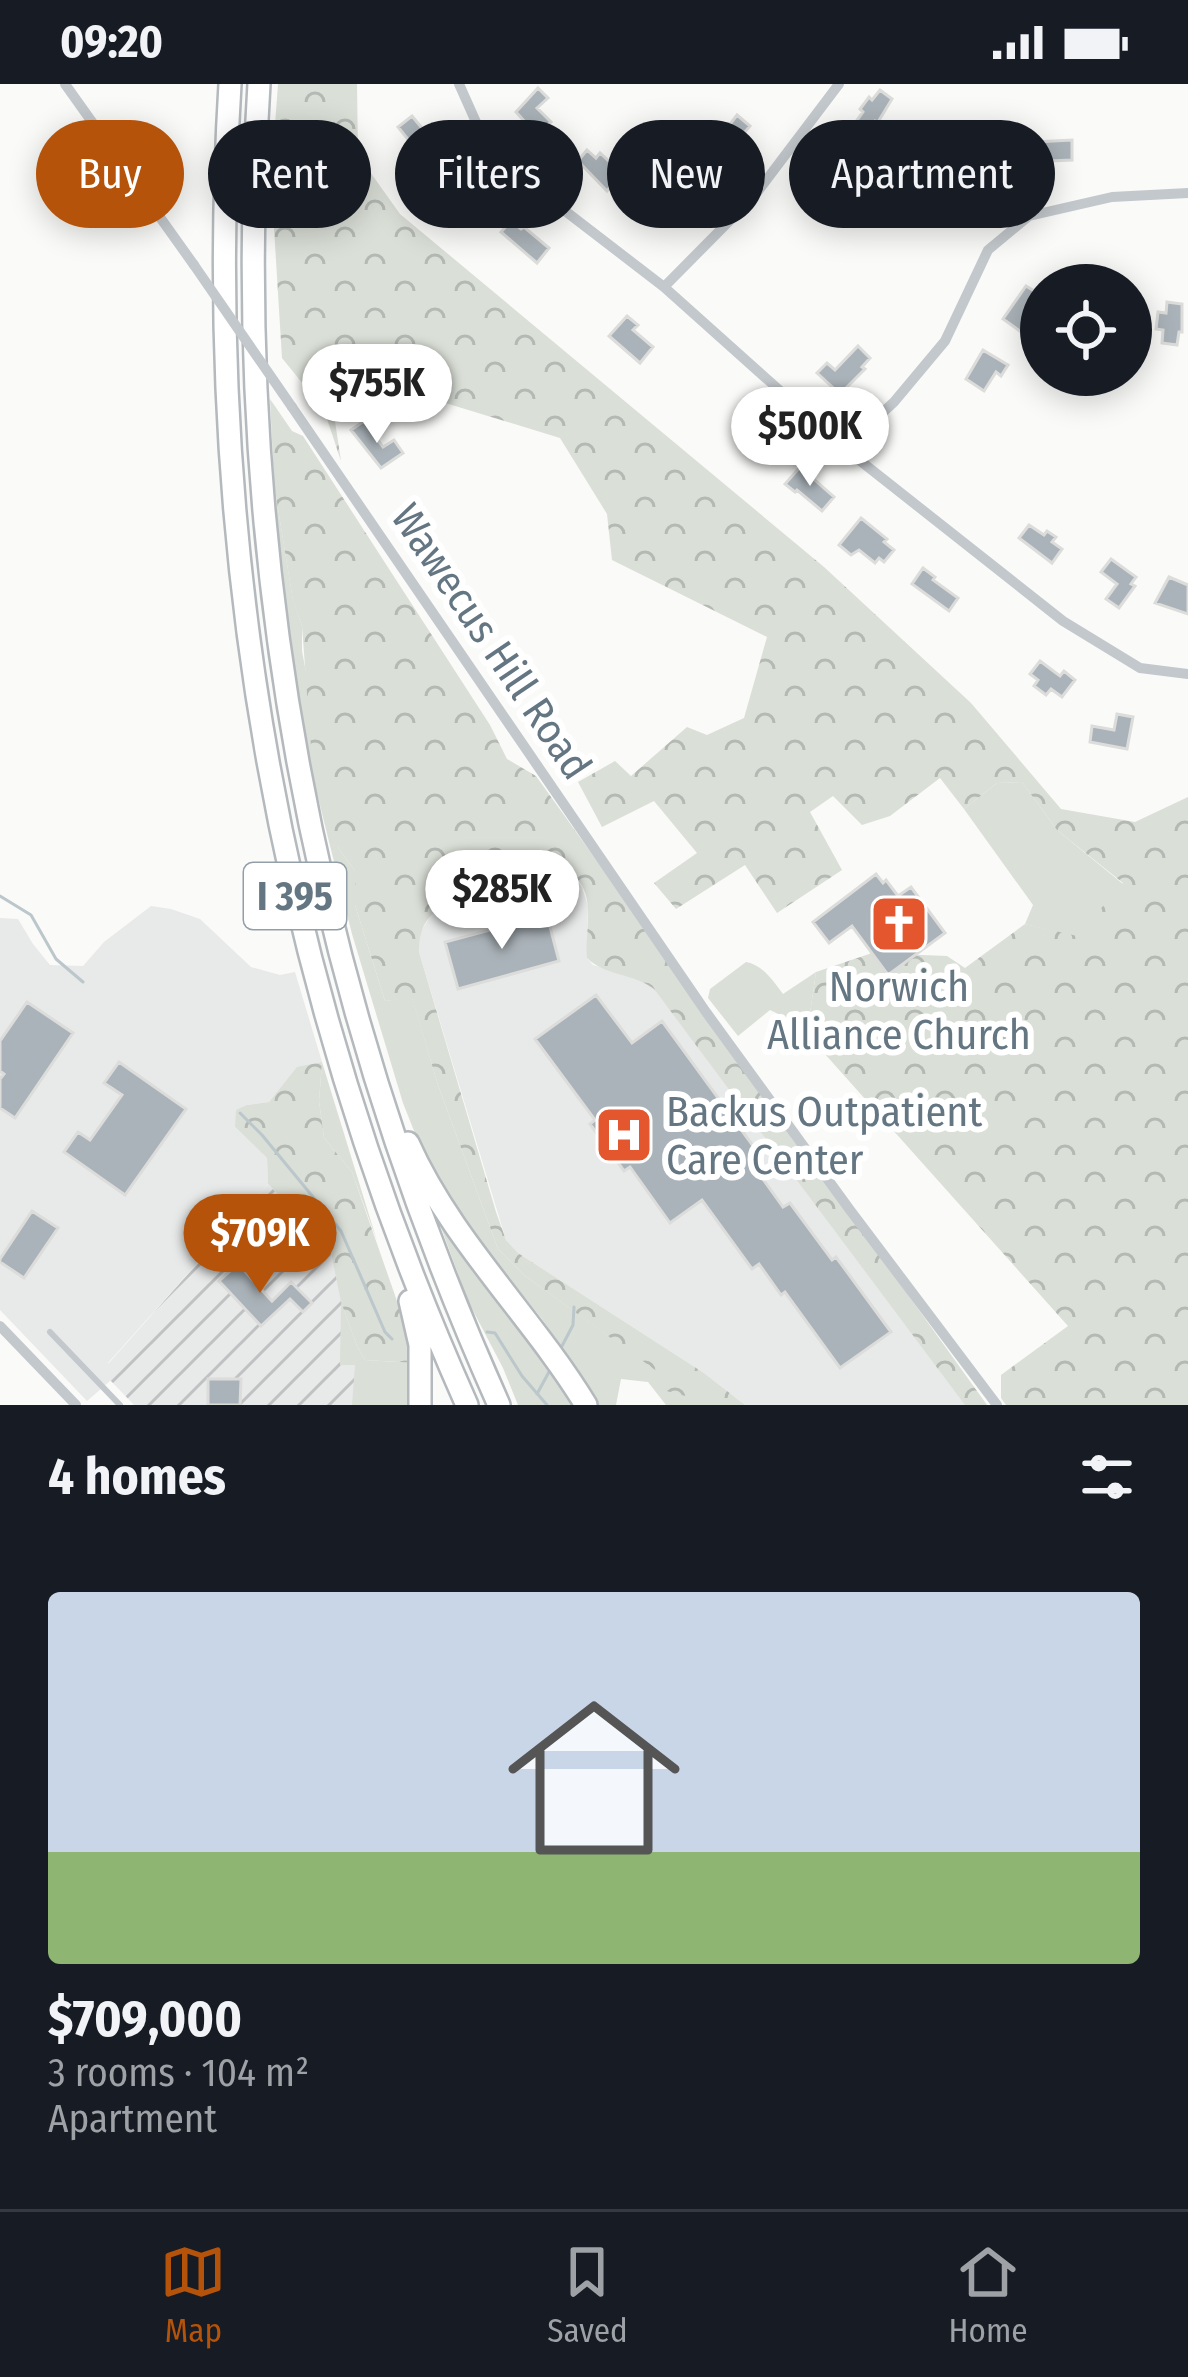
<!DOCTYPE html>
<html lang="en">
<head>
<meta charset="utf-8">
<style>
  :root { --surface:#171b24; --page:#20242c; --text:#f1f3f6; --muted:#9ea1a6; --line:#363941; --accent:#b45309 }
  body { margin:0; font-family:"Fira Sans Condensed",sans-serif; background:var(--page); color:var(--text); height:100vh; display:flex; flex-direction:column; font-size:45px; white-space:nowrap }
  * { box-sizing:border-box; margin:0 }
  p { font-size:39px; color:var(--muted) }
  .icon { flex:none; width:66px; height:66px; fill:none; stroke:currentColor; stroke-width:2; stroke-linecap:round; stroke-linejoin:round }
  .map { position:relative; height:1321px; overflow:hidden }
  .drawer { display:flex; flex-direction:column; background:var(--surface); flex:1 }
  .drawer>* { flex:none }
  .hud { position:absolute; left:36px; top:36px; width:1116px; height:108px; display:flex; gap:24px }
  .tools { position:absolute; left:1020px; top:180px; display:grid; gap:24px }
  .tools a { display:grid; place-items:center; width:132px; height:132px; border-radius:50%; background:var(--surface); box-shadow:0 6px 30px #0003; font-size:60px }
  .price { position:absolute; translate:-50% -102px; padding:0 27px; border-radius:42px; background:#fff; color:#222; font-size:39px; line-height:78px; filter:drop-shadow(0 3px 6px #0008) }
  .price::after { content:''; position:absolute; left:50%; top:72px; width:36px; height:27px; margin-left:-18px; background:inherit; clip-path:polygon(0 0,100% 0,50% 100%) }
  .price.on { background:var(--accent); color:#fff }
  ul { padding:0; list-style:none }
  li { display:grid; align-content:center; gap:24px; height:636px; padding:0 48px }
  li span { display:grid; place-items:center; height:372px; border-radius:12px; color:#555 }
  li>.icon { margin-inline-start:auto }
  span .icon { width:216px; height:216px; fill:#fffc; stroke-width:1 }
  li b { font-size:51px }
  h2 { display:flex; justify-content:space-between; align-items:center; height:144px; padding:0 48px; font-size:51px }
  .pill { padding:0 42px; border-radius:54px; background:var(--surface); box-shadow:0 6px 30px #0003; font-size:42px; line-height:108px }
  .pill.on { background:var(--accent); color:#fff }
  .status { display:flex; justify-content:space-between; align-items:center; height:84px; padding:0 60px; background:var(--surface); direction:ltr }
  .status svg { height:33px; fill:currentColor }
  .tab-bar { display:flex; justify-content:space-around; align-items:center; height:168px; border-top:3px solid var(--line); background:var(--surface); font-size:33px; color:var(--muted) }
  .tab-bar a { display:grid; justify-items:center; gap:6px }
  .tab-bar .on { color:var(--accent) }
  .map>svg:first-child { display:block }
  .built { fill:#e8e9e9 }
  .industrial { fill:url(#industrial-furrows) }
  .grass { fill:#dadfd7 }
  .forest { fill:url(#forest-crowns) }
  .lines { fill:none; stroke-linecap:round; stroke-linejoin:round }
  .stream { stroke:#bbc7cb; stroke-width:3 }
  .building { fill:#aab3b9; stroke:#dcdcda; stroke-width:3 }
  .highway-casing { stroke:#b4b9bd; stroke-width:26 }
  .lane { stroke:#c3c8cc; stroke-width:6 }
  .street { stroke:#c3c8cc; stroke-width:10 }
  .highway { stroke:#fff; stroke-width:21 }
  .street-bridge { stroke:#c3c8cc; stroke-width:10 }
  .labels { text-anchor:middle; stroke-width:12; stroke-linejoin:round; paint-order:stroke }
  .shield { fill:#fff; stroke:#939fa8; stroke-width:3 }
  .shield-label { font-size:39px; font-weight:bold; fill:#657683 }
  .street-label { font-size:42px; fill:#657683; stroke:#fff }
  .poi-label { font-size:42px; fill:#657683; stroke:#fff }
</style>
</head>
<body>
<div class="status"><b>09:20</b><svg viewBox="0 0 49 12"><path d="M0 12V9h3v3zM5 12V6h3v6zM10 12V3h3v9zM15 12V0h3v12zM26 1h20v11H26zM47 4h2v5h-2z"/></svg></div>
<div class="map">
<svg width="1188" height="1321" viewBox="0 0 1188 1321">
  <defs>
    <pattern id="industrial-furrows" width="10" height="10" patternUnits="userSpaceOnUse" patternTransform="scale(3)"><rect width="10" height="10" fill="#e8e9e9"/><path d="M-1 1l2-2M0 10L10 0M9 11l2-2" fill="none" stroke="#c0c1c2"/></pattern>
    <pattern id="forest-crowns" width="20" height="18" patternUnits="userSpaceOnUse" patternTransform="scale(3)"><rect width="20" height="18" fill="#dadfd7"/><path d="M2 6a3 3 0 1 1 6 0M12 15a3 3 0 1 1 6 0" fill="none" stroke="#b4b9b4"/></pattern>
  </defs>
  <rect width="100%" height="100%" fill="#fafaf8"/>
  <path class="built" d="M564,787L574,792L582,803L588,822L587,874L593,881L642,895L654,905L970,1321H745L704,1289L518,1169L506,1156L419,868V850L432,830L454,815L543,790Z
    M151,822L171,825L200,835L251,883L280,891L295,888L322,978L297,984L269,1018L247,1021L235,1043L267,1074L268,1100L108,1279L117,1291L87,1317L0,1226V834L18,835L33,860L50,881L83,882L104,858Z"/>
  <path class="industrial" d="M268,1100L330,1164L365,1321H134L110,1296L116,1290L108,1280Z"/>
  <path class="grass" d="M274,400L293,516L302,542V567L339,765L355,787V821L385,917L412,913L438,1001L498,1165L525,1192L659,1288L719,1321H666L648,1298L621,1295L616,1321H598L542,1235L471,1147L422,1067L403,1019L352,850L306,665L280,485Z
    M1022,698L1057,746L1123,800L1077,853L1025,840L1033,821L964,725L997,699Z
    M746,878C763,881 773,897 783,910L816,888L807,950L797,939L770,926L738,952L708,914L710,905Z
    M322,978L377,1157L352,1088L324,1054L319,1017Z
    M435,1127L578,1321H518L503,1284L468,1217Z
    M341,1218L357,1262L365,1276L415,1279L410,1321H352L355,1281H340Z"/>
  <path class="forest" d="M278,0H357L358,71L400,130L824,483L971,619L1061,725L1135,738L1188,713V1321H1006L1001,1314V1291L1068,1242L807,950L816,888L872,869L947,872L965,884L1025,840L1077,852L1123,799L1057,746L1022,698L997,699L964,725L940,694L890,732L862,741L833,712L810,728L842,786L777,829L745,781L676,825L654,799L697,769L654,717L602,743L578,698L615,677L631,692L687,643L707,651L744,634L767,553L612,476L607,430L560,354L429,314L373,289L333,324L341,377L324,326L282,274L271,95Z
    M270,315L292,347L303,352L490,641L507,675L536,692L987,1321H965L654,905C633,889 605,892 587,874C584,849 597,813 575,793C558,777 454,812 436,827C422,839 419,851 419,868L496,1128L506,1156L518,1169L704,1289L745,1321H719L659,1305L658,1288L525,1192L498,1165L438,1001L412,914L385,917L355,821V787L339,765L311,663L302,542L293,517L274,400Z
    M322,978L319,1017L324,1054L352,1088L413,1263L415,1279L365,1276L357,1262L341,1218L330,1164L268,1100L267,1074L235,1043L236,1026L247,1021L269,1018L297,983Z"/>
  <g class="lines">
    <path class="stream" d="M0,812L31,831L56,875L83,898
      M240,1029L262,1051L341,1147L385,1248L392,1255
      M487,1248L495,1249L522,1292L547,1321
      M562,1262L573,1241L574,1223
      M537,1310L550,1286"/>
  </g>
  <path class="building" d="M538,4L548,14L537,24L551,38L537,51L516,28Z
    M880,6L892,15L878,38L875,37L867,48L855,39L863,28L860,25L869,13L872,16Z
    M737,31L750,42L739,55L743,58L732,71L729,68L721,77L710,67Z
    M412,32L439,65L418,78L406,63L411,59L398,43Z
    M1072,56V76L1049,77V84H1035V58Z
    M587,66L596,74L600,69L614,82L610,87L618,94L607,107L578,77Z
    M843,74L856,85L842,102L845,105L833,120L810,101L819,90L825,95Z
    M1000,79L1009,93L970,117L963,104Z
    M456,86L482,118L470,130L466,127L457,135L443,120L452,112L444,103L451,97L448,94Z
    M672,92L684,102L669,120L680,129L669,142L646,123Z
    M511,137L521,145L524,143L549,164L537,179L501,148Z
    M1026,202L1039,210L1028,225L1037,231L1024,250L1003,235Z
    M1167,218L1182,220V248H1179L1177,261L1162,259L1163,246L1156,245L1158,228L1166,229Z
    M627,232L638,241L633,246L653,263L640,279L609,252Z
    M858,262L870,274L862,283L865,285L840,310L817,289L827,279L835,286Z
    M983,266L1008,281L1001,292L996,288L984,307L966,295Z
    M364,337L383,363L394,356L403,369L381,384L351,346Z
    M800,383L834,413L822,427L797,406L795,408L785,400Z
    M861,434L887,455L884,458L894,466L884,478L879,474L875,479L859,466L851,471L839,461Z
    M1029,441L1044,451L1047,447L1056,453L1052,458L1062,465L1052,479L1019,454Z
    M1111,475L1136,493L1131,500L1135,502L1119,524L1106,515L1117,500L1101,488Z
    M923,484L935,493L933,496L958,514L949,527L912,500Z
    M1169,493L1188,501V530L1155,519Z
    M1040,577L1060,592L1064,587L1075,596L1062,613L1051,605L1046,611L1034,602L1038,596L1030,590Z
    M1117,630L1133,633L1127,665L1090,658L1092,642L1114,646Z
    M876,790L883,799L886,796L898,812L911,803L945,849L888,891L852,842L829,859L813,838Z
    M547,831L559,877L458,905L445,858Z
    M596,911L632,959L662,937L759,1070L750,1077L783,1123L790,1119L832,1176L836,1173L891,1248L840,1284L785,1208L781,1211L759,1180L752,1185L702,1116L670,1139L630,1083L624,1087L590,1040L595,1036L535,955Z
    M27,918L73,949L15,1034L0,1024V995L4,990L0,987V957Z
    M119,978L186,1025L125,1111L64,1068L78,1048L90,1056L122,1011L104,999Z
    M32,1127L58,1144L24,1194L0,1178V1175Z
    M238,1180L272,1217L291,1198L312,1219L303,1228L290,1215L261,1242L219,1197Z
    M208,1295H241L240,1321H208Z"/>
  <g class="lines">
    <defs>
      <path id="highway" d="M230,0C202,460 279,900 467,1321
        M259,0C230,461 310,899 499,1321
        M408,1059C451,1156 531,1231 586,1321
        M410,1217L420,1261V1321"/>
    </defs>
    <use href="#highway" class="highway-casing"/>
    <path class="lane" d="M50,1248L120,1321"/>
    <path class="street" d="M65,0L194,181
      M459,0L484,56L560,123L664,203L844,364L1063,537L1140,584L1188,590
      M664,203L755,111L839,0
      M292,323L706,928L850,1126L997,1321
      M844,364L894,318L945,257L988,166L1029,132L1112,113L1188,109
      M0,1242L76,1321"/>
    <use href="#highway" class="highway"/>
    <path class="street-bridge" d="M194,181L292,323"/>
  </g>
  <defs>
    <symbol id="church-square" viewBox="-11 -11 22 22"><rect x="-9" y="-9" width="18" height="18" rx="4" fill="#e4572e" stroke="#fff"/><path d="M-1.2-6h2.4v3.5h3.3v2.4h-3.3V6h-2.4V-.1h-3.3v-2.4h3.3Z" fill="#fff"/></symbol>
    <symbol id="hospital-square" viewBox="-11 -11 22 22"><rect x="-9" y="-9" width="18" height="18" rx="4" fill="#e4572e" stroke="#fff"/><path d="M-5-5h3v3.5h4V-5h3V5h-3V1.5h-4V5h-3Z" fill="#fff"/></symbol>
  </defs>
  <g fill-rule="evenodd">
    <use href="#church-square" x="866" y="807" width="66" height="66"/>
    <use href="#hospital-square" x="591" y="1018" width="66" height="66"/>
  </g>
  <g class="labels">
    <rect class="shield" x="244" y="779" width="102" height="66" rx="9"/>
    <g class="shield-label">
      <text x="295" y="826">I 395</text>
    </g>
    <g class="street-label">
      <text transform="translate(492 557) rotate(56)" y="15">Wawecus Hill Road</text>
    </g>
    <g class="poi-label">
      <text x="899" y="917">Norwich<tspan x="899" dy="48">Alliance Church</tspan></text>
      <text x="666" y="1042" text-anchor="start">Backus Outpatient<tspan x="666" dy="48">Care Center</tspan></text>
    </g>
  </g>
</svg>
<div class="tools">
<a><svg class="icon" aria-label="locate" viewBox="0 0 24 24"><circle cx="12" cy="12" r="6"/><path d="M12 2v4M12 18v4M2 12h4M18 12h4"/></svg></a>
</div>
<b class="price" style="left:377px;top:362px">$755K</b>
<b class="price" style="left:810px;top:405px">$500K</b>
<b class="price" style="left:502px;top:868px">$285K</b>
<b class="price on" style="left:260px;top:1212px">$709K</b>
<div class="hud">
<a class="pill on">Buy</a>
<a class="pill">Rent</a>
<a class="pill">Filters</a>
<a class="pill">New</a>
<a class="pill">Apartment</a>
</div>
</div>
<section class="drawer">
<h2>4 homes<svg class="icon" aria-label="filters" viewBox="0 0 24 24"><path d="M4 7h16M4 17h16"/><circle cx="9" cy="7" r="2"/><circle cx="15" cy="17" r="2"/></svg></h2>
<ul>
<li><span style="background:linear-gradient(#c9d6e8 70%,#8fb573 0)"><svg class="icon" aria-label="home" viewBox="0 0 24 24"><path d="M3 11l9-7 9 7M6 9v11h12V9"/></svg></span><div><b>$709,000</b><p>3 rooms · 104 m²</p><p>Apartment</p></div></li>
</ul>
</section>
<nav class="tab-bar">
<a class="on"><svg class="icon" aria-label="map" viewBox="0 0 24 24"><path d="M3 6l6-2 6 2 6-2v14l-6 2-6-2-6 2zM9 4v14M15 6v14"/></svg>Map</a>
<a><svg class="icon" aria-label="saved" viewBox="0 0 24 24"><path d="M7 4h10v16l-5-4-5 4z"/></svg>Saved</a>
<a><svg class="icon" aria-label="home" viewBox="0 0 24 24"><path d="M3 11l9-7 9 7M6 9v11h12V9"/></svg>Home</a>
</nav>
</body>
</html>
